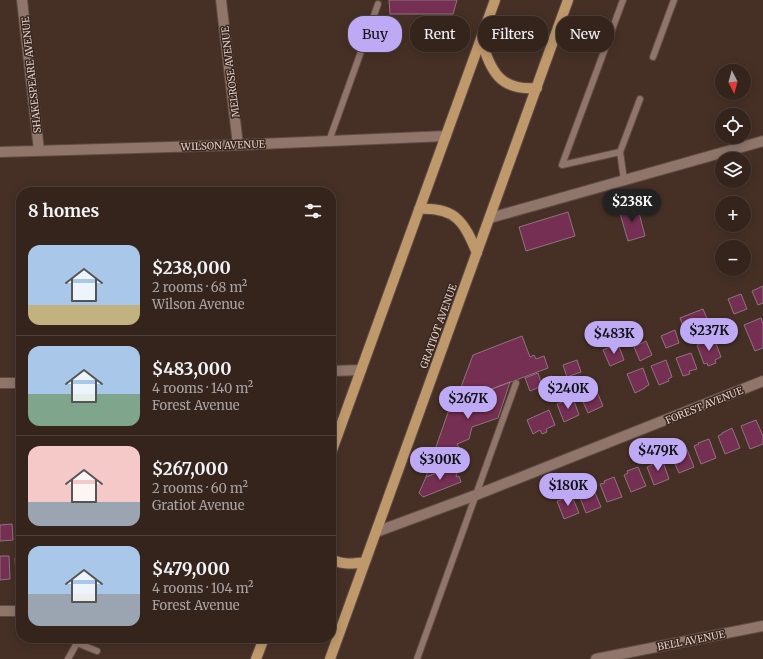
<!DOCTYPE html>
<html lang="en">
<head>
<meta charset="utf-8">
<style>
  :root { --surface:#34241c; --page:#3c2c25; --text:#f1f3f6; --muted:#a9a4a3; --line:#4e413b; --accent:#bea9f5 }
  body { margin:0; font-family:Merriweather,serif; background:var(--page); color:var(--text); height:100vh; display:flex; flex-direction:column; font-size:15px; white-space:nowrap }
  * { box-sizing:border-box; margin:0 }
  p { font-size:13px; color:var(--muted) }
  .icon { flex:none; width:22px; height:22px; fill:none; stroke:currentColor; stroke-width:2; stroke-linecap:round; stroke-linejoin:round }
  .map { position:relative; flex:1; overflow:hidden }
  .drawer { position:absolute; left:16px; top:187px; width:320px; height:456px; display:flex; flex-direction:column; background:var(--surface); border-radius:16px; box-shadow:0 2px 10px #0003,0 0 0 1px var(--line) }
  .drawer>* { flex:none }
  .hud { position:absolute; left:348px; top:16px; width:355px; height:36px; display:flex; gap:8px }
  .needle { width:26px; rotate:174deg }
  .tools { position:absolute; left:715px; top:64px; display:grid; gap:8px }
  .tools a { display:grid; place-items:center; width:36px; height:36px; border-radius:50%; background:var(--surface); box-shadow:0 2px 10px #0003,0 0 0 1px var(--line); font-size:20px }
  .price { position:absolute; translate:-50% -34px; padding:0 9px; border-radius:14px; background:var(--accent); color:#111; font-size:13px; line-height:26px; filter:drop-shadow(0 1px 2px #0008) }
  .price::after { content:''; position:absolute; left:50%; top:24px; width:12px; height:9px; margin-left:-6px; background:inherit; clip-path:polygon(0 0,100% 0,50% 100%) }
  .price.selected { background:#222; color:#fff }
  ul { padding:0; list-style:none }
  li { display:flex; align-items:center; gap:12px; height:100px; padding:0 12px }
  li+li { border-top:1px solid var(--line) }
  li span { display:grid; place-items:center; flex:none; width:112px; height:80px; border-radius:12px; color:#555 }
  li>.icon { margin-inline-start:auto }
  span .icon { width:48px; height:48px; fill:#fffc; stroke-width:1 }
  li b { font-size:17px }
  h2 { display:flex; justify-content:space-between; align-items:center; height:48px; padding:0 12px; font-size:17px }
  .chip { padding:0 14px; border-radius:16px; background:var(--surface); box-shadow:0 2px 10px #0003,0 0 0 1px var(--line); font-size:14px; line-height:36px }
  .chip.selected { background:var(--accent); color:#111 }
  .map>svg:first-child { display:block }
  .building { fill:#752f52; stroke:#8e747f }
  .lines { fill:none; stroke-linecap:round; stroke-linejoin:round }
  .service-casing { stroke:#5e4c44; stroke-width:8 }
  .minor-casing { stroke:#5e4c44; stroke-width:12 }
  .primary-casing { stroke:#5e4c44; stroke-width:12 }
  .service { stroke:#8f756a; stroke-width:6 }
  .minor { stroke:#8f756a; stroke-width:10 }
  .primary { stroke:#bf996c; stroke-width:10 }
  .labels { text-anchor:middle; stroke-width:3; stroke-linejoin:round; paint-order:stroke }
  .street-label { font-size:10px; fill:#dfd1cb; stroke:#3b261d }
</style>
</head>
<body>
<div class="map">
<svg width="763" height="659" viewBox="0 0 763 659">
  <rect width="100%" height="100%" fill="#463026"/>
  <path class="building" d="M389,0H457L453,14H390Z
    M637,205L645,236L628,241L619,210Z
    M568,212L575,236L526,251L519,227Z
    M763,286V303L758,305L752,291Z
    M741,294L747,309L734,314L728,299Z
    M703,309L708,321L686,330L685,327L683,326L680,318Z
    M761,318L763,324V348L755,351L744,325Z
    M675,330L679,343L666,348L661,336Z
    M522,336L530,357L534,355L536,359L544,356L548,368L455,403L473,355Z
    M714,338L721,357L715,360L716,363L708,366L707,363L704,364L697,345Z
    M646,341L652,355L640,361L634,347Z
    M618,344L624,360L610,366L603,350Z
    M691,353L697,369L689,371L690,374L683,376L676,358Z
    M577,360L581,372L567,377L563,365Z
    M666,360L672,377L668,379L669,381L659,385L651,366Z
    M643,368L649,385L645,387V388L635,393L627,374Z
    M538,373L542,386L530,391L525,378Z
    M552,376L556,387L547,391L543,379Z
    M510,382L498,418L472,427L469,439L457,444L461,452L430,464L451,404Z
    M595,387L603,406L588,413L579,393Z
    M573,398L579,415L564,422L557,404Z
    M549,410L555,425L546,429L547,432L542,434L540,430L533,434L527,420Z
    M756,420L763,436V444L750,449L741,426Z
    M732,428L740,448L725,454L718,436L722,434V433Z
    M709,439L716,458L701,464L694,446L699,444L698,443Z
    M686,447L694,467L679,473L671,455L676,453L675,452Z
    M463,451L464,453L459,465L426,477L430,464Z
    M662,459L669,479L654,485L647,467L652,465L651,463Z
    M459,465L456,477L459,476L461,482L423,497L419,493L426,477Z
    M638,467L646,486L631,492L624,475L628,473L627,471Z
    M614,477L622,497L607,502L600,484L605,483L604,481Z
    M593,488L601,507L586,513L579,495L583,493V492Z
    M571,494L579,513L564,519L557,501L561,500V498Z
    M12,524L13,540L0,541V525Z
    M0,556H9L10,579L0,580Z
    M15,558H21V576H16Z"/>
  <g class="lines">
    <defs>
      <path id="service" d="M623,0L562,165L620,152L640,99
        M653,57L674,0
        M329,141L378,4
        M620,152L624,180
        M77,638V643L97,651
        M68,659L77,643
        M417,659L516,383"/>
      <path id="minor" d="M22,0L39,150
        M221,0L238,145
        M0,152L238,145L446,136
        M490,218L763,141
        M331,371L361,370
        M0,383H21
        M376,532L476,495L763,381
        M0,611H21
        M596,659L763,626"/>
      <path id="primary" d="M481,39C491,71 499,91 537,88
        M419,209C456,207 464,222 477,253
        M331,453L495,0
        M331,559C342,565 353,564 365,562
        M256,659L264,638
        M330,659L568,0"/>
    </defs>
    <use href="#service" class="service-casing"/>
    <use href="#minor" class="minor-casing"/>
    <use href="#primary" class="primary-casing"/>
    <use href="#service" class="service"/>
    <use href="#minor" class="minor"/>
    <use href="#primary" class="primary"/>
  </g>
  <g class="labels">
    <g class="street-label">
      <text transform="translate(230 72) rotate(-97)" y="4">MELROSE AVENUE</text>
      <text transform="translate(31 75) rotate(-96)" y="4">SHAKESPEARE AVENUE</text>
      <text transform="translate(223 145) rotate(-2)" y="4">WILSON AVENUE</text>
      <text transform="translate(438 326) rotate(-70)" y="4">GRATIOT AVENUE</text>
      <text transform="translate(704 405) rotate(-22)" y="4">FOREST AVENUE</text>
      <text transform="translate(691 640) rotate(-11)" y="4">BELL AVENUE</text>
    </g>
  </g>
</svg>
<div class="tools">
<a><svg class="needle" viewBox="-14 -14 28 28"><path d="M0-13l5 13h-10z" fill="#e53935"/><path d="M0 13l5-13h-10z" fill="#a9a4a3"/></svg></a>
<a><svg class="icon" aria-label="locate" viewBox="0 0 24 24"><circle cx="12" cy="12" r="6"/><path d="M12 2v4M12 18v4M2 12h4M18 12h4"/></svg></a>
<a><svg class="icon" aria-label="layers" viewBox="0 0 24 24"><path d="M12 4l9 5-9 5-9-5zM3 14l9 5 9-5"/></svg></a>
<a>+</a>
<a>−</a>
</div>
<b class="price selected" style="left:632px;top:223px">$238K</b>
<b class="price" style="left:709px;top:352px">$237K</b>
<b class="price" style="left:614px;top:355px">$483K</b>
<b class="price" style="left:568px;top:410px">$240K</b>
<b class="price" style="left:468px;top:420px">$267K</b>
<b class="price" style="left:658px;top:472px">$479K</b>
<b class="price" style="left:440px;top:481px">$300K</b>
<b class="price" style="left:568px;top:507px">$180K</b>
<div class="hud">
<a class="chip selected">Buy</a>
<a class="chip">Rent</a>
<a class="chip">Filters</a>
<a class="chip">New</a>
</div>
<section class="drawer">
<h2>8 homes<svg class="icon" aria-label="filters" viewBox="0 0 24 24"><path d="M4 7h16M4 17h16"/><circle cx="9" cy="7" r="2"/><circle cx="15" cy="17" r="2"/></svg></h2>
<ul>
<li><span style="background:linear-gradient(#a9c7e8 75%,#c2b280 0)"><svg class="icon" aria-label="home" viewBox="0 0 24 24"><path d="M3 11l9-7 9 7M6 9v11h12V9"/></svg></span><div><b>$238,000</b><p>2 rooms · 68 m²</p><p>Wilson Avenue</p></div></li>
<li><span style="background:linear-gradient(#a9c7e8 60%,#7fa58c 0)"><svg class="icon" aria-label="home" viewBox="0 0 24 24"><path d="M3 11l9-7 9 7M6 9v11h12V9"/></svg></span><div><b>$483,000</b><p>4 rooms · 140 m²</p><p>Forest Avenue</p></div></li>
<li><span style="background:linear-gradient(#f6c9c9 70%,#9aa5b1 0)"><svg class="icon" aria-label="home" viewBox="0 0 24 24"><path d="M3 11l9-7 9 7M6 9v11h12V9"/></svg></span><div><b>$267,000</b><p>2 rooms · 60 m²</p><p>Gratiot Avenue</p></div></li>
<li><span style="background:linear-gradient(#a9c7e8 60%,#9aa5b1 0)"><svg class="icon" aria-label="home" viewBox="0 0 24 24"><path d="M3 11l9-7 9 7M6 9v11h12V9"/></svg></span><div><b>$479,000</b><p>4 rooms · 104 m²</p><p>Forest Avenue</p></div></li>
</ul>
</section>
</div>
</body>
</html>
